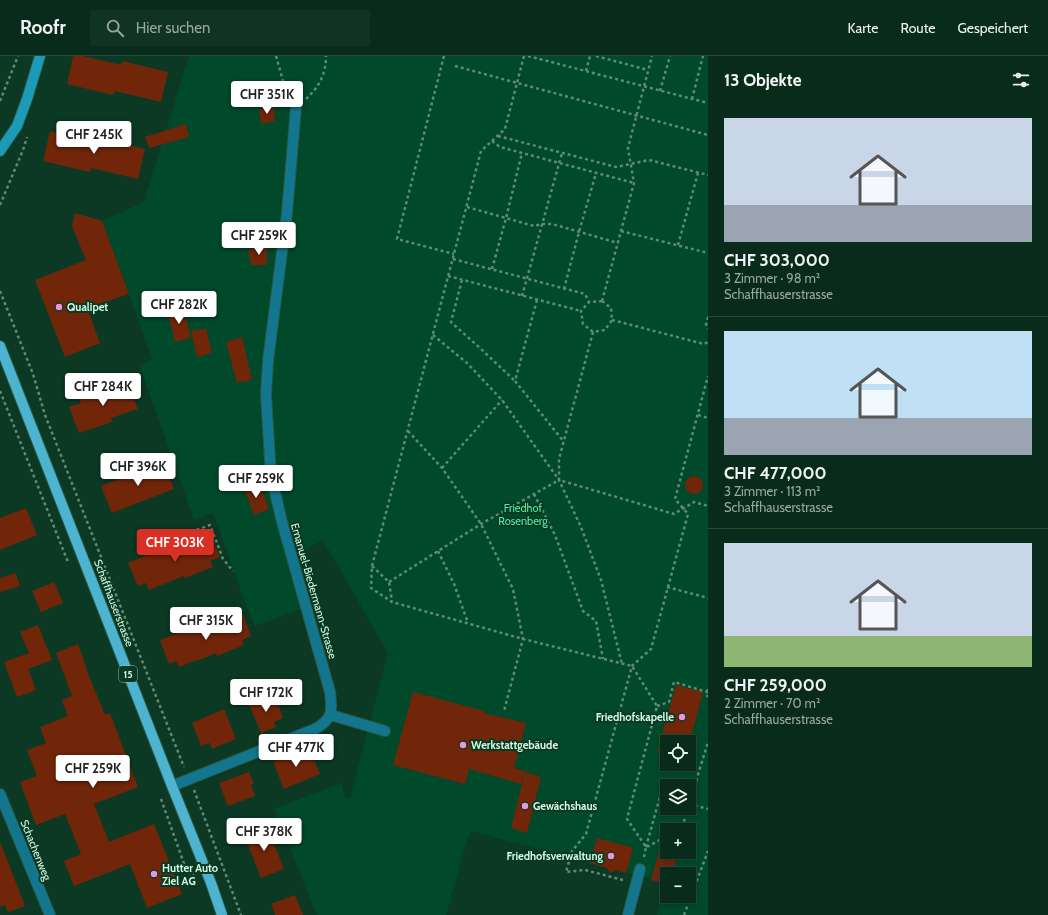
<!DOCTYPE html>
<html lang="de">
<head>
<meta charset="utf-8">
<style>
  :root { --surface:#082b1b; --page:#113324; --text:#f1f3f6; --muted:#98a7a3; --line:#29473a; --accent:#d93025 }
  body { margin:0; font-family:Cabin,sans-serif; background:var(--page); color:var(--text); height:100vh; display:flex; flex-direction:column; font-size:15px; white-space:nowrap }
  * { box-sizing:border-box; margin:0 }
  p { font-size:13px; color:var(--muted) }
  .icon { flex:none; width:22px; height:22px; fill:none; stroke:currentColor; stroke-width:2; stroke-linecap:round; stroke-linejoin:round }
  .map { position:relative; flex:1; overflow:hidden }
  .sheet { display:flex; flex-direction:column; background:var(--surface); width:340px }
  .sheet>* { flex:none }
  .tools { position:absolute; left:660px; top:679px; display:grid; gap:8px }
  .tools a { display:grid; place-items:center; width:36px; height:36px; border-radius:0px; background:var(--surface); box-shadow:0 2px 6px #0003,0 0 0 1px var(--line); font-size:20px }
  .price { position:absolute; translate:-50% -34px; padding:0 9px; border-radius:4px; background:#fff; color:#222; font-size:13px; line-height:26px; filter:drop-shadow(0 1px 2px #0008) }
  .price::after { content:''; position:absolute; left:50%; top:24px; width:12px; height:9px; margin-left:-6px; background:inherit; clip-path:polygon(0 0,100% 0,50% 100%) }
  .price.selected { background:var(--accent); color:#fff }
  ul { padding:0; list-style:none }
  li { display:grid; align-content:center; gap:8px; height:212px; padding:0 16px }
  li+li { border-top:1px solid var(--line) }
  li span { display:grid; place-items:center; height:124px; border-radius:0px; color:#555 }
  li>.icon { margin-inline-start:auto }
  span .icon { width:72px; height:72px; fill:#fffc; stroke-width:1 }
  li b { font-size:17px }
  h2 { display:flex; justify-content:space-between; align-items:center; height:48px; padding:0 16px; font-size:17px }
  header { display:flex; align-items:center; gap:24px; box-sizing:border-box; height:56px; padding:0 20px; background:var(--surface); border-bottom:1px solid var(--line) }
  header strong { font-size:19px }
  nav { display:flex; gap:22px; margin-inline-start:auto; font-size:14px }
  .search { width:280px; height:36px; background:var(--page); display:flex; align-items:center; gap:10px; box-sizing:border-box; padding:0 14px; border-radius:0px; color:var(--muted); font-size:15px }
  main { display:flex; flex:1; min-height:0 }
  .map>svg:first-child { display:block }
  .green { fill:#00492b; fill-rule:evenodd }
  .building { fill:#71260a }
  .lines { fill:none; stroke-linecap:round; stroke-linejoin:round }
  .lane-casing { stroke:#2b5842; stroke-width:12 }
  .street-casing { stroke:#2b5842; stroke-width:12 }
  .secondary-casing { stroke:#2b5842; stroke-width:12 }
  .primary-casing { stroke:#2b5842; stroke-width:12 }
  .path { stroke:#5f8a73; stroke-width:2.5; stroke-dasharray:3 3; stroke-linecap:butt }
  .lane { stroke:#12778e; stroke-width:10 }
  .street { stroke:#12778e; stroke-width:10 }
  .secondary { stroke:#1c9bb8; stroke-width:10 }
  .primary { stroke:#4cb4d0; stroke-width:10 }
  .poi-dot { fill:#f291d7; stroke:#0b3924; stroke-width:1.5 }
  .labels { text-anchor:middle; stroke-width:4; stroke-linejoin:round; paint-order:stroke }
  .shield { fill:#0b3924; stroke:#96bfa8; stroke-width:1 }
  .shield-label { font-size:10px; font-weight:bold; fill:#d2f9e1 }
  .poi-label { font-size:11px; font-weight:bold; fill:#d2f9e1; stroke:#0b3924; text-anchor:start }
  .park-label { font-size:11px; fill:#4deea2; stroke:#0b3924 }
  .street-label { font-size:11px; fill:#d2f9e1; stroke:#0b3924 }
</style>
</head>
<body>
<header>
<strong>Roofr</strong>
<div class="search"><svg class="icon" aria-label="search" viewBox="0 0 24 24"><circle cx="10" cy="10" r="6"/><path d="M15 15l6 6"/></svg>Hier suchen</div>
<nav><a>Karte</a><a>Route</a><a>Gespeichert</a></nav>
</header>
<main>
<div class="map">
<svg width="708" height="859" viewBox="0 0 708 859">
  <rect width="100%" height="100%" fill="#0b3924"/>
  <path class="green" d="M189,0H708V859H657L664,835L667,832V840H689V818H667V828L626,816V817L616,814L613,816L609,815L607,812L471,775L467,784L446,859H317L274,753L342,727L344,740L350,742L388,597L323,484L292,501L307,551L255,570L247,552L213,457L194,464L140,310L152,303L129,238L102,165L144,146ZM667,686H689V708H667ZM667,730H689V752H667ZM667,774H689V796H667Z"/>
  <path class="building" d="M73,0H83L121,9L122,5L168,16L161,46L115,35L113,39L67,28Z
    M274,52L275,65L261,68L259,53Z
    M186,68L189,81L149,92L145,81Z
    M50,75L97,86L98,82L145,93L138,123L91,112L90,116L43,105Z
    M75,157L102,165L129,238L87,252L100,287L65,301L35,224L86,204L72,170Z
    M267,190V209H251L248,194Z
    M180,251L183,263L186,262L191,282L175,286L167,254Z
    M206,272L212,297L197,301L191,275Z
    M242,281L252,324L237,327L226,286Z
    M128,325L138,353L111,362L112,366L79,377L69,351L81,347L79,342Z
    M163,405L174,433L112,457L101,430Z
    M685 429a9 9 0 1 1 18 0a9 9 0 1 1-18 0Z
    M259,427L269,453H267V454L254,459L244,432Z
    M26,452L37,479L0,494V462Z
    M210,478L220,501L210,505L213,511L185,522L184,520L149,534L146,527L138,530L128,507L168,490L170,494Z
    M16,517L20,530L0,536V522Z
    M54,526L63,547L41,556L32,535Z
    M242,556L251,580L242,584L244,589L217,600L216,597L197,605V604L179,611L176,605L169,608L160,584L200,568L202,572Z
    M38,569L52,604L28,613L36,634L17,641L4,606L29,597L20,576Z
    M78,588L86,610H85L105,659L110,657L138,731L94,748L109,786L154,768L182,838L147,852L130,808L74,830L64,805L81,798L65,758L36,769L20,726L37,720L27,694L46,687L40,671L68,660L62,644L72,640L56,597Z
    M676,629L703,636L689,688V686H667V699L657,696Z
    M413,636L485,655L484,657L526,667L514,712L525,715L521,728L469,713L465,728L393,709Z
    M274,638L283,662L274,666L276,671L261,677L249,648Z
    M224,653L236,683L212,693L210,687L201,690L192,667Z
    M309,691L320,718L284,733L273,706Z
    M249,716L254,728L251,729L255,740L228,750L219,727Z
    M525,716L541,721L527,777L511,772Z
    M267,770L284,813L261,822L244,779Z
    M663,780L667,781V801L676,803L672,818H667V828L651,824Z
    M597,782L633,792L626,817L616,814L610,817L607,812L590,807Z
    M0,788H1L25,850L8,856L5,849L0,851Z
    M295,839L303,859H275L271,848Z"/>
  <g class="lines">
    <defs>
      <path id="lane" d="M331,659L385,675
        M172,730L315,673C334,662 332,655 330,636L282,466L271,419L266,339L268,305L287,157L296,51"/>
      <path id="street" d="M0,738L50,859
        M628,859L640,813"/>
      <path id="secondary" d="M0,95L17,70L27,43L40,0"/>
      <path id="primary" d="M0,290L172,730L211,827L222,859"/>
    </defs>
    <use href="#lane" class="lane-casing"/>
    <use href="#street" class="street-casing"/>
    <use href="#secondary" class="secondary-casing"/>
    <use href="#primary" class="primary-casing"/>
    <path class="path" d="M276,0L285,32L290,41
      M444,0L397,183L454,198
      M524,0L505,73L481,95L372,510L371,532L392,546L523,583L632,610L657,650L627,763L646,791L644,801
      M528,0L708,47
      M596,0L648,14
      M455,10L708,79
      M586,15L590,0
      M660,35L670,0
      M306,43C319,31 326,18 326,0
      M692,43L703,0
      M0,45L18,0
      M498,80L616,111L649,104L708,119
      M492,85L500,91L634,127
      M0,149L23,94L27,81
      M467,151L534,170L542,168H552L618,187
      M621,175L708,197
      M678,189L698,117
      M453,203L585,238L589,246
      M492,213L506,162L522,97
      M448,220L581,255
      M462,224L451,266L480,292L515,325
      M564,233L579,176L596,117
      M0,235L33,318L45,359L184,711
      M522,240L562,97
      M537,244L515,325L564,386
      M602,245L634,127L628,92L652,0
      M602,245L611,252L612,264L605,274L593,276L583,268L581,255L589,246Z
      M708,261L706,268L708,273
      M612,264L704,288L708,286
      M593,276L559,403V424L674,458L694,446L708,450
      M433,279L467,307L502,344L559,424L581,471L601,524L622,608
      M0,335L68,506
      M698,359L708,362
      M408,375L442,412L481,468L513,533L523,583L504,655
      M442,412L502,344
      M534,438L555,479L583,555L596,565L603,603
      M191,476L210,469L223,503L233,515
      M438,495L454,528L468,567
      M372,510L389,526L392,545
      M389,526L481,468L559,424
      M667,531L708,542
      M707,636L708,632
      M657,650L669,646L674,626L707,636L706,640H708
      M194,734L241,859
      M161,743L187,816L194,819
      M689,748L708,686
      M689,748L708,753
      M677,774L682,772L688,752
      M646,791L661,737
      M647,791L667,780
      M623,824L585,814L566,816L572,795L586,778L632,610L651,593L688,458L675,443L708,320
      M684,859L708,795"/>
    <use href="#lane" class="lane"/>
    <use href="#street" class="street"/>
    <use href="#secondary" class="secondary"/>
    <use href="#primary" class="primary"/>
  </g>
  <g class="poi-dot">
    <circle cx="59" cy="251" r="4"/>
    <circle cx="682" cy="661" r="4"/>
    <circle cx="463" cy="689" r="4"/>
    <circle cx="525" cy="750" r="4"/>
    <circle cx="611" cy="800" r="4"/>
    <circle cx="154" cy="818" r="4"/>
  </g>
  <g class="labels">
    <rect class="shield" x="119" y="610" width="18" height="16" rx="3"/>
    <g class="shield-label">
      <text x="128" y="622">15</text>
    </g>
    <g class="poi-label">
      <text x="67" y="255">Qualipet</text>
      <text x="674" y="665" text-anchor="end">Friedhofskapelle</text>
      <text x="471" y="693">Werkstattgebäude</text>
      <text x="533" y="754">Gewächshaus</text>
      <text x="603" y="804" text-anchor="end">Friedhofsverwaltung</text>
      <text x="162" y="816">Hutter Auto<tspan x="162" dy="13">Ziel AG</tspan></text>
    </g>
    <g class="park-label">
      <text x="523" y="456">Friedhof<tspan x="523" dy="13">Rosenberg</tspan></text>
    </g>
    <g class="street-label">
      <text transform="translate(314 535) rotate(74)" y="4">Emanuel-Biedermann-Strasse</text>
      <text transform="translate(114 547) rotate(69)" y="4">Schaffhauserstrasse</text>
      <text transform="translate(36 794) rotate(68)" y="4">Schachenweg</text>
    </g>
  </g>
</svg>
<div class="tools">
<a><svg class="icon" aria-label="locate" viewBox="0 0 24 24"><circle cx="12" cy="12" r="6"/><path d="M12 2v4M12 18v4M2 12h4M18 12h4"/></svg></a>
<a><svg class="icon" aria-label="layers" viewBox="0 0 24 24"><path d="M12 4l9 5-9 5-9-5zM3 14l9 5 9-5"/></svg></a>
<a>+</a>
<a>−</a>
</div>
<b class="price" style="left:267px;top:59px">CHF 351K</b>
<b class="price" style="left:94px;top:99px">CHF 245K</b>
<b class="price" style="left:259px;top:200px">CHF 259K</b>
<b class="price" style="left:179px;top:269px">CHF 282K</b>
<b class="price" style="left:103px;top:351px">CHF 284K</b>
<b class="price" style="left:138px;top:431px">CHF 396K</b>
<b class="price" style="left:256px;top:443px">CHF 259K</b>
<b class="price selected" style="left:175px;top:507px">CHF 303K</b>
<b class="price" style="left:206px;top:585px">CHF 315K</b>
<b class="price" style="left:266px;top:657px">CHF 172K</b>
<b class="price" style="left:296px;top:712px">CHF 477K</b>
<b class="price" style="left:93px;top:733px">CHF 259K</b>
<b class="price" style="left:264px;top:796px">CHF 378K</b>
</div>
<section class="sheet">
<h2>13 Objekte<svg class="icon" aria-label="filters" viewBox="0 0 24 24"><path d="M4 7h16M4 17h16"/><circle cx="9" cy="7" r="2"/><circle cx="15" cy="17" r="2"/></svg></h2>
<ul>
<li><span style="background:linear-gradient(#c9d6e8 70%,#9aa5b1 0)"><svg class="icon" aria-label="home" viewBox="0 0 24 24"><path d="M3 11l9-7 9 7M6 9v11h12V9"/></svg></span><div><b>CHF 303,000</b><p>3 Zimmer · 98 m²</p><p>Schaffhauserstrasse</p></div></li>
<li><span style="background:linear-gradient(#bfe0f5 70%,#9aa5b1 0)"><svg class="icon" aria-label="home" viewBox="0 0 24 24"><path d="M3 11l9-7 9 7M6 9v11h12V9"/></svg></span><div><b>CHF 477,000</b><p>3 Zimmer · 113 m²</p><p>Schaffhauserstrasse</p></div></li>
<li><span style="background:linear-gradient(#c9d6e8 75%,#8fb573 0)"><svg class="icon" aria-label="home" viewBox="0 0 24 24"><path d="M3 11l9-7 9 7M6 9v11h12V9"/></svg></span><div><b>CHF 259,000</b><p>2 Zimmer · 70 m²</p><p>Schaffhauserstrasse</p></div></li>
</ul>
</section>
</main>
</body>
</html>
